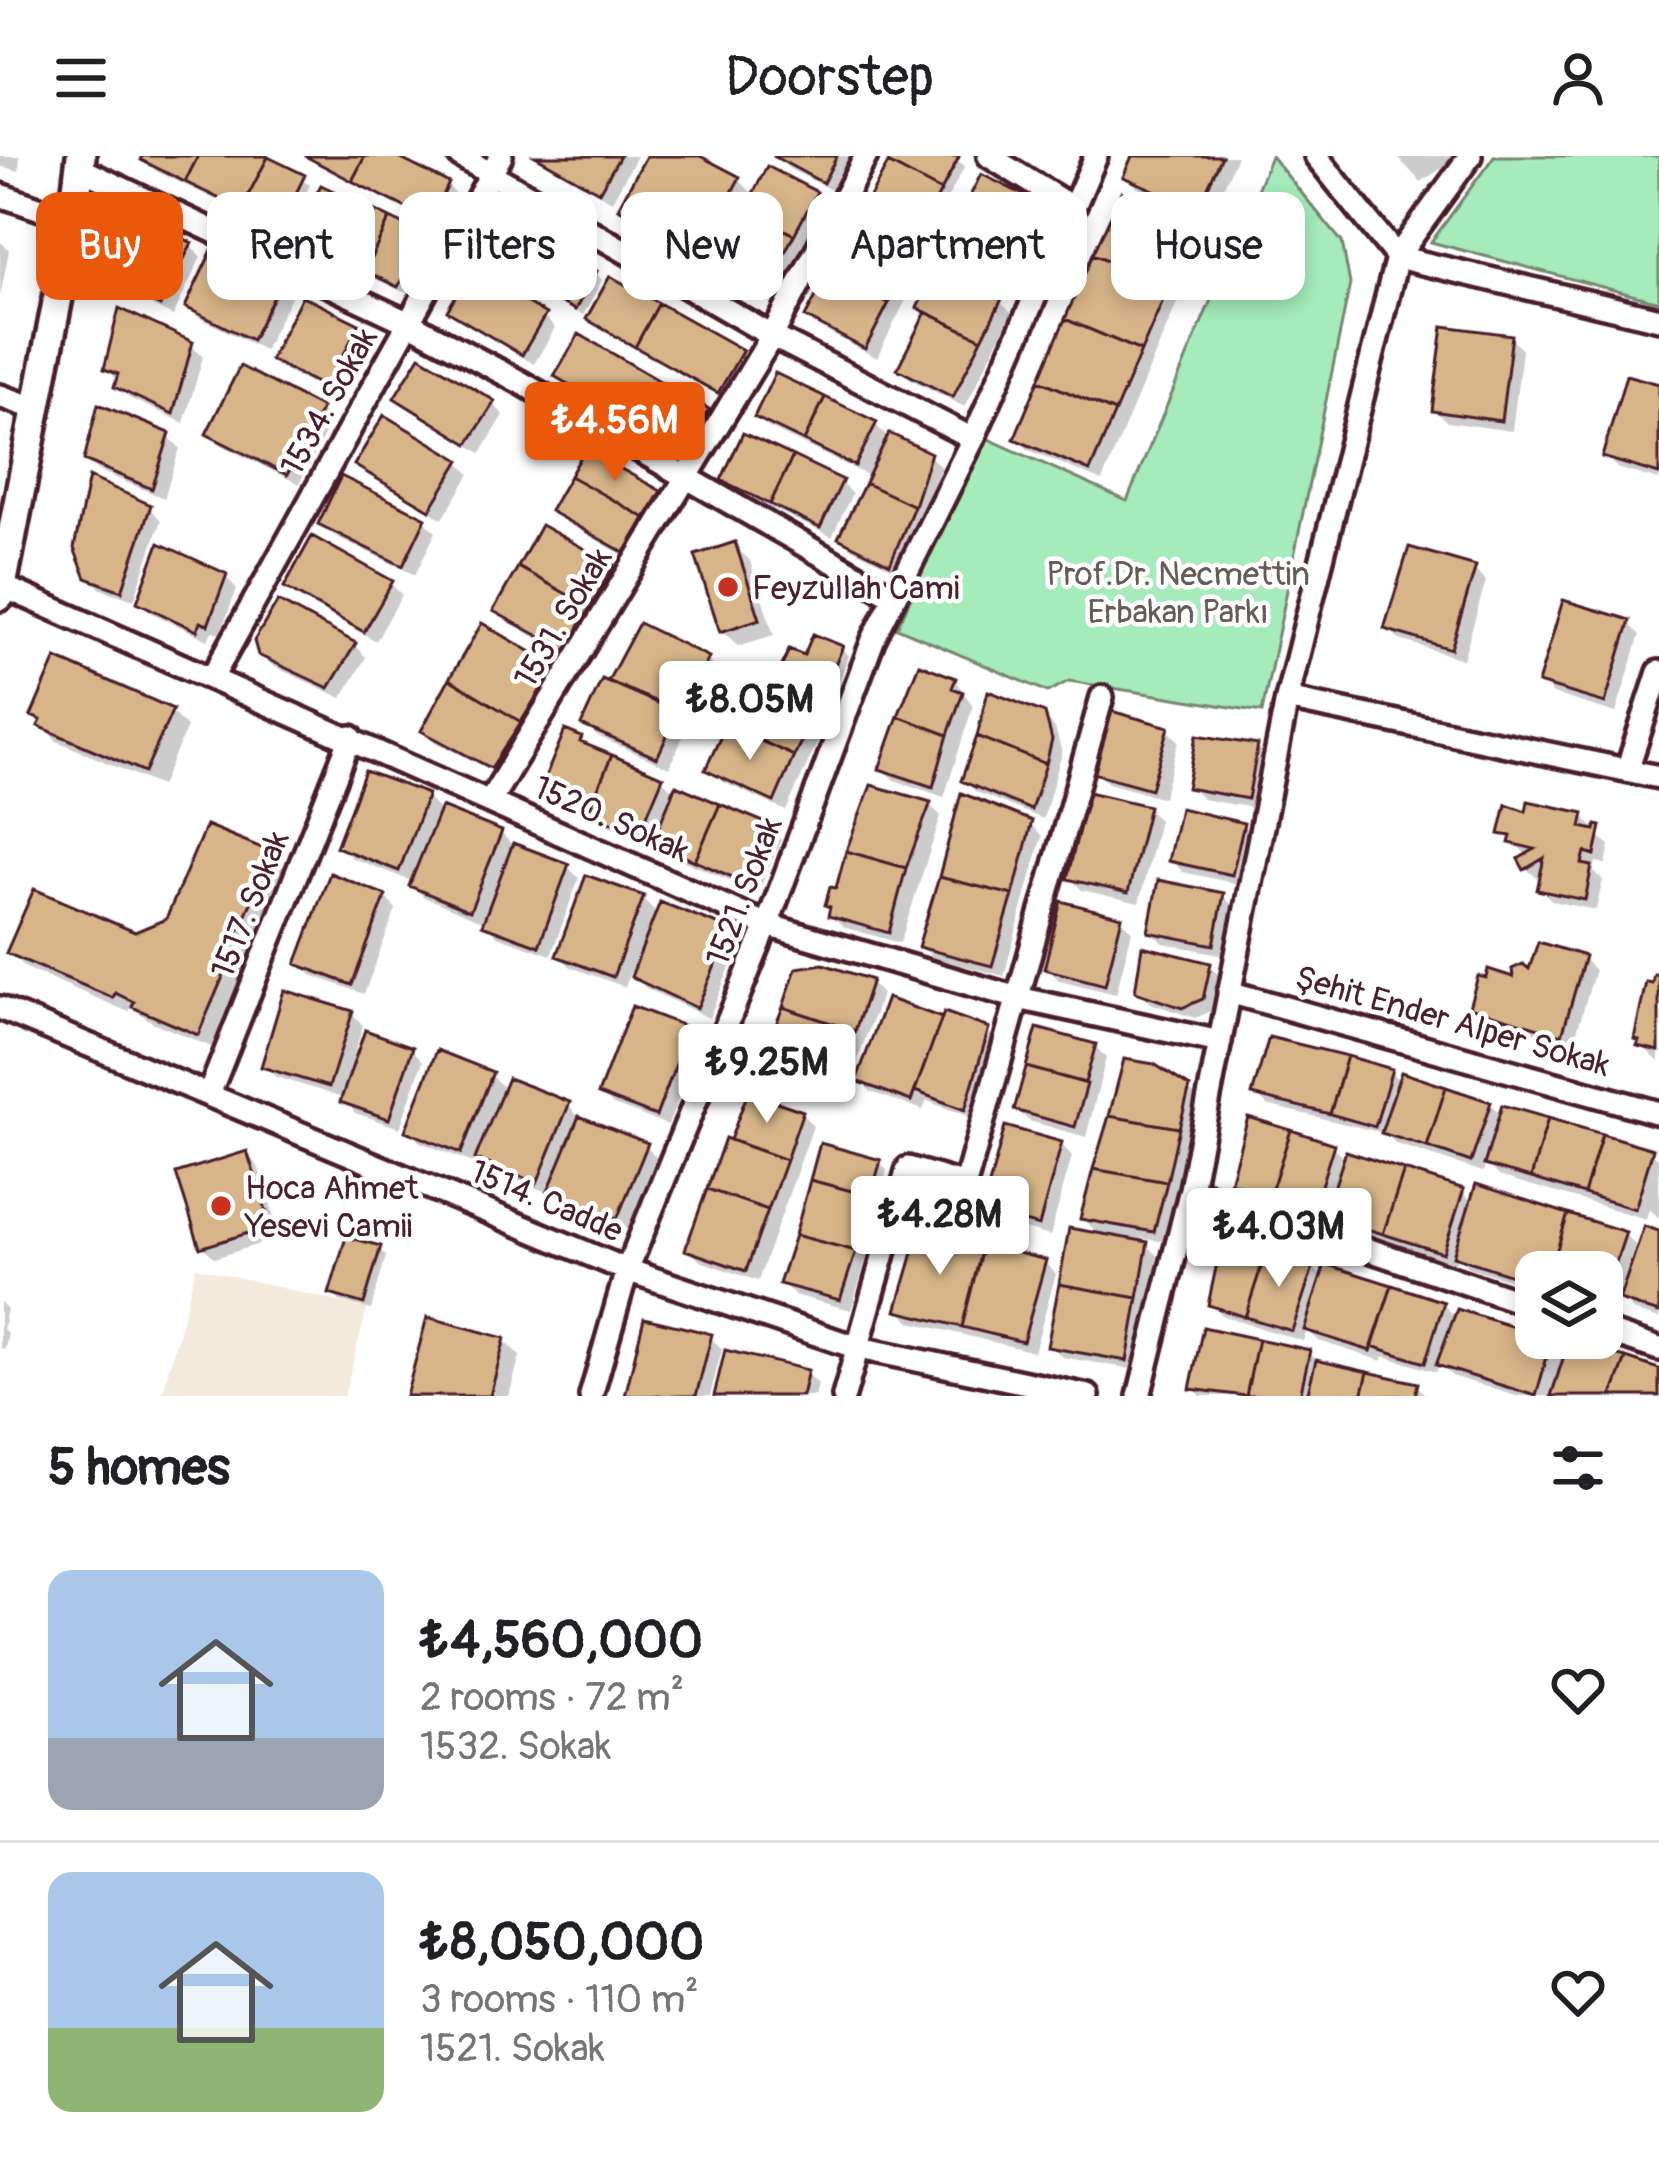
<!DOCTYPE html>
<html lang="en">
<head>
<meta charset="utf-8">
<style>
  :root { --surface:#fff; --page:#f2f2f2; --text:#202124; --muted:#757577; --line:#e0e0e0; --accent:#ea580c }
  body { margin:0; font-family:Pangolin,sans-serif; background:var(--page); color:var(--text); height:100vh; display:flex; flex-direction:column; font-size:45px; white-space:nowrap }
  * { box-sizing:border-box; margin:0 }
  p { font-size:39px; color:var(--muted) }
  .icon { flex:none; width:66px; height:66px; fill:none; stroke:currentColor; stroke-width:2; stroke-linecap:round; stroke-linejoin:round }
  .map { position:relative; height:1240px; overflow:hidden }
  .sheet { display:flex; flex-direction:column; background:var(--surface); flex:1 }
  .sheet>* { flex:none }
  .hud { position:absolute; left:36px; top:36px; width:1587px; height:108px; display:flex; gap:24px }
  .fabs { position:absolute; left:1515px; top:1095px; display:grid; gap:24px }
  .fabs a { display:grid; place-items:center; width:108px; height:108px; border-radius:24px; background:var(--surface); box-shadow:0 6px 18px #0003; font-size:60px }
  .price { position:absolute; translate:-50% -102px; padding:0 27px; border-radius:12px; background:#fff; color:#222; font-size:39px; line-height:78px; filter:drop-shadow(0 3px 6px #0008) }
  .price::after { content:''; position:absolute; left:50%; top:72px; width:36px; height:27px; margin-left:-18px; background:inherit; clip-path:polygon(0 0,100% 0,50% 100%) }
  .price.on { background:var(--accent); color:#fff }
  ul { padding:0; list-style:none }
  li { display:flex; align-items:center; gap:36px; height:300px; padding:0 48px }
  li+li { border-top:3px solid var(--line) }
  li span { display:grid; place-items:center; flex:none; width:336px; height:240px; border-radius:24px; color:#555 }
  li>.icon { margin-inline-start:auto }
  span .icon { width:144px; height:144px; fill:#fffc; stroke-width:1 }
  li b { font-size:51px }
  h2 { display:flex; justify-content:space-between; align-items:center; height:144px; padding:0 48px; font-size:51px }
  .tag { padding:0 42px; border-radius:24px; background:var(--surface); box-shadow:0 6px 18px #0003; font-size:42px; line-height:108px }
  .tag.on { background:var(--accent); color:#fff }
  header { display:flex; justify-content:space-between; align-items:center; height:156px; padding:0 48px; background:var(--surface); font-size:54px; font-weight:600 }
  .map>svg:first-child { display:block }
  .built { fill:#f3e9dc }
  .green { fill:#a5ecba; stroke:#788672; stroke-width:3 }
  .shadow { fill:#0003 }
  .building { fill:#d7b589; stroke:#4a1f2b; stroke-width:3 }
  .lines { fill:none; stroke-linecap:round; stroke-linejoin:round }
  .minor-casing { stroke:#4a1f2b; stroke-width:30 }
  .tertiary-casing { stroke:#4a1f2b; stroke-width:36 }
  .minor { stroke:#fff; stroke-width:21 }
  .tertiary { stroke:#fff; stroke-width:27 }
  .poi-dot { fill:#c8321e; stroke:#fff; stroke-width:4.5 }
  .labels { text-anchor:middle; stroke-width:9; stroke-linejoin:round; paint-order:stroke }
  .street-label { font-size:33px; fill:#4a1f2b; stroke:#fff }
  .park-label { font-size:33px; fill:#655c56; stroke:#fff }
  .poi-label { font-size:33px; fill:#4a1f2b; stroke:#fff; text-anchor:start }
</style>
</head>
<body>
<header><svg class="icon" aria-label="menu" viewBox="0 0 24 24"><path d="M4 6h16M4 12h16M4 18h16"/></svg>Doorstep<svg class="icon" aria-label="person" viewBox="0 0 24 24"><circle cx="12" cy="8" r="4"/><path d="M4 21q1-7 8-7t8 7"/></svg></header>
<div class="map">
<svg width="1659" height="1240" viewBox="0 0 1659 1240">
  <rect width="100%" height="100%" fill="#fff"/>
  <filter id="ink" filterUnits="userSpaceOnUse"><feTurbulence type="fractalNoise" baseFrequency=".00833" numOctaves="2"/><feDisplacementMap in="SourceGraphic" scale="24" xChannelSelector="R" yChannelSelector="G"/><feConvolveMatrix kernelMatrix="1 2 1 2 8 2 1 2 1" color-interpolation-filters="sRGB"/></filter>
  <g filter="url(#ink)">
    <path class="built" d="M196,1111L367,1153L344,1240H162Z"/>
    <path class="green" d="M1271,0L1342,86L1350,128L1262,556L1069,525L1048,536L897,472L984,281L1127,345Z
      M1494,0H1659V146L1431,86Z"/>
    <path class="shadow" d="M0,0H20L19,15L0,10Z
      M144,0H260L310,29L286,77L156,15Z
      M309,0H388L447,29L459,41L443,73L316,8Z
      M538,0H637L612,45L549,10Z
      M649,0H693L739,24L755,40L815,38L826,50L780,138L734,114L721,101L717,109L638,67L622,51Z
      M777,0H854L835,36L788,12Z
      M895,0H951L965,10L947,43L951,49L927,93L877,67L865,55Z
      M1135,0H1237L1210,63L1138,32L1127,20Z
      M1396,0H1456L1457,2L1421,26Z
      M1039,49L1050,61L1016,136L957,107L946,95Z
      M1189,69L1201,81L1179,142L1102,325L1029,294L1017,283Z
      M422,80L429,88L406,137L308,92L296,81Z
      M0,85L9,94L0,141Z
      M190,89L201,101L173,160L134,141L122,129Z
      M911,99L922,111L877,202L820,172L809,160Z
      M483,101L595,117L602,124L583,159L494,113Z
      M279,130L291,141L264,194L200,162L188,150Z
      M1000,146L1012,157L965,251L912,224L900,213Z
      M451,155L544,161L555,172L534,208L463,166Z
      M589,163L741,196L752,208L731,246L601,174Z
      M357,170L369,182L340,241L286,215L274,203Z
      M1511,182L1522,194L1512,275L1447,266L1435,254Z
      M191,189L203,201L184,267L129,242L108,212Z
      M557,219L707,256L719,267L696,305L569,231Z
      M1659,231V324L1617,312L1605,300Z
      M397,242L493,248L504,259L481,297L409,253Z
      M320,254L331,266L299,328L221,289L210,277Z
      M757,261L875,268L889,283L930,300L941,311L902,417L853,393L842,382L871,321L769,272Z
      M168,280L180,292L164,342L99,315L87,303Z
      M459,306L470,318L443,363L369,320L358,308Z
      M724,323L841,327L852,338L832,381L736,335Z
      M656,336L621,398L565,366L554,354Z
      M149,352L161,364L134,444L101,433L88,420Z
      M424,364L436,376L415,419L333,379L321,368Z
      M735,390L750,405L774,479L738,490L722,474Z
      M612,412L624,423L578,505L508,466L497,454Z
      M1474,413L1486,425L1463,503L1400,484L1388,472Z
      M226,421L237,433L220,478L212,475L208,484L152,457L140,446Z
      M391,428L402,439L376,485L299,442L287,430Z
      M279,449L355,490L366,501L342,542L273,510L261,498Z
      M1628,467L1640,479L1616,557L1553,538L1542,526Z
      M640,470L707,504L719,516L696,568L690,565L669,612L597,580L585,568Z
      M842,493L849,500L831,543L789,526L782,519L805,503Z
      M553,513L565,524L504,621L436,586L425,575Z
      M955,524L973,550L944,641L894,624L882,613Z
      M171,556L187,571L161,630L57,585L34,559Z
      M814,557L825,569L786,655L721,625L709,613Z
      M1043,560L1055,572L1062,597L1043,663L976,636L965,625Z
      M1167,573L1179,585L1163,642L1108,627L1097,616Z
      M581,583L591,594L662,623L676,638L769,672L781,684L758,736L667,698L653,683L651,687L554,646L543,635Z
      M1256,592L1268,604L1259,653L1202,643L1191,631Z
      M426,640L442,657L501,677L514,691L568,711L579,722L551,799L497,780L486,767L424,741L413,730L414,726L352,702L340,690Z
      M930,649L941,660L900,787L843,771L831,759L838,736Z
      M1147,653L1159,664L1139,747L1082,734L1070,722Z
      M1528,659L1583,660L1594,672L1593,676L1610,689L1606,708L1596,706L1594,716L1603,724L1596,754L1552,745L1541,733L1543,720L1538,723L1526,712L1528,700L1503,677Z
      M1030,668L1042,680L1004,820L933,802L921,790Z
      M1243,670L1255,681L1243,729L1183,716L1171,704Z
      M272,700L288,716L235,831L239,835L214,892L152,866L131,851L129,856L26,812L10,796L135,780L168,765Z
      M1223,740L1235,752L1225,799L1163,787L1151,776Z
      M385,741L396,753L364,838L311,819L300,807Z
      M642,742L658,758L718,771L730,783L733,804L709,862L646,832L630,816L625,831L571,811L560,800Z
      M1121,763L1132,775L1116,838L1059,824L1047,812Z
      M1584,803L1595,814L1573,888L1484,862L1472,850L1531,817Z
      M1659,809V906L1641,889Z
      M1209,810L1221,821L1214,854L1195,862L1150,847L1138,835Z
      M870,826L882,838L842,946L773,924L761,912Z
      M351,857L363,869L355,895L412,893L423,905L400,972L355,957L344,942L276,921L264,910Z
      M943,866L987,875L999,887L976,963L927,945L923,954L871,936L860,924Z
      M688,875L700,887L668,969L613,949L602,937Z
      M1039,875L1095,890L1106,902L1086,981L1029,965L1017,954Z
      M1391,916L1401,926L1490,948L1502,960L1651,996L1659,1003V1062L1649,1052L1646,1063L1499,1020L1486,1006L1483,1016L1396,988L1387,978L1267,949L1256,938Z
      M491,919L506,934L568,949L579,961L646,990L657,1002L629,1073L563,1046L550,1033L549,1037L491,1014L476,999L473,1007L420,986L409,974Z
      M1188,933L1200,945L1166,1086L1140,1082L1158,1100L1138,1214L1062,1201L1051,1190L1101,1081L1083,1062Z
      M802,958L813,970L758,1125L700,1105L689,1093Z
      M1061,988L1072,1000L1050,1080L997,1065L985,1054Z
      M1333,991L1346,1004L1462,1036L1473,1047L1624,1078L1639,1093L1659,1079V1163L1634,1155L1619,1140L1614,1157L1602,1153V1116H1536V1132L1468,1111L1457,1100L1455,1107L1340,1071L1327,1057L1325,1062L1245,1037L1233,1025Z
      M246,998L258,1010L281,1081L215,1102L203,1091Z
      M879,1006L887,1014L877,1050L881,1054L851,1154L794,1139L782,1127Z
      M379,1093L386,1100L371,1154L340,1145L332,1137Z
      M1045,1106L1056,1118L1034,1196L911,1166L900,1155Z
      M1312,1111L1323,1122L1443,1149L1457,1162L1550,1186L1567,1202L1659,1218V1240H1515L1452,1220L1439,1208L1436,1216L1384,1200L1382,1205L1319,1185L1307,1174L1303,1185L1223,1160L1212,1148Z
      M0,1146L7,1153L3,1173L8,1178L5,1193L0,1192Z
      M430,1164L504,1184L520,1200L509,1240H409Z
      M647,1165L710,1181L722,1193L710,1240H628Z
      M727,1197L807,1217L818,1228L815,1240H717Z
      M1309,1197L1320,1208L1417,1230L1427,1240H1201L1193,1232Z"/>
    <path class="building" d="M141,0H198L185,26L141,4Z
      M198,0H267L268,1L241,53L185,26Z
      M305,0H365L352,25Z
      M365,0H395L449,27L431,64L352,25Z
      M535,0H620L599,36Z
      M646,0H700L740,21L701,95L618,52Z
      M773,0H837L823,27Z
      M891,0H958L959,1L941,35L888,7Z
      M1132,0H1222L1198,53L1123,21Z
      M268,1L305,19L279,72L241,53Z
      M888,7L941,35L915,84L862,56Z
      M767,10L817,36L794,79L745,53Z
      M981,18L1040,47L1024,81L964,52Z
      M321,29L390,62L365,115L293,81Z
      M1122,36L1191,66L1169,130L1093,98Z
      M964,52L1024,81L1004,126L942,96Z
      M745,53L794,79L768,129L718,103Z
      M139,59L192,87L160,150L119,130Z
      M390,62L424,78L398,131L365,115Z
      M501,62L559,93L536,134L479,102Z
      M855,67L913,97L886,146L829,116Z
      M559,93L597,115L575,154L536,134Z
      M212,94L281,127L252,184L185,151Z
      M1093,98L1169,130L1141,195L1065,163Z
      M937,111L1002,143L982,183L917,152Z
      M471,114L546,158L522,199L447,155Z
      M829,116L889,147L865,193L805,161Z
      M610,120L659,147L635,191L586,163Z
      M302,140L359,168L327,232L270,204Z
      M659,147L743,194L718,237L635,191Z
      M119,152L193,186L173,258L114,231L118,218L104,213Z
      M926,156L982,183L953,241L897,213Z
      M1065,163L1141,195L1115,256L1039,224Z
      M1443,170L1512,179L1501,265L1432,255Z
      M579,178L665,228L640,270L554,220Z
      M420,200L495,245L468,288L394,242Z
      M240,210L322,252L287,319L206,278Z
      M775,217L825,241L804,285L754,261Z
      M1626,219L1659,228V318L1602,301Z
      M1039,224L1115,256L1090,315L1014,283Z
      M665,228L709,253L684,296L640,270Z
      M825,241L877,266L855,310L804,285Z
      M98,248L170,277L152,333L84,304Z
      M384,259L460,304L430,354L354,309Z
      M743,277L793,300L770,348L721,324Z
      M889,277L931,297L914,350L865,327Z
      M585,293L661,335L645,362L570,320Z
      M793,300L843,324L820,372L770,348Z
      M341,320L426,362L403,410L318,368Z
      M570,320L645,362L625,397L550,355Z
      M89,321L151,349L122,435L86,422L74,392Z
      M865,327L914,350L890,408L838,382Z
      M541,369L614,409L590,451L518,411Z
      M312,380L393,425L364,476L284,431Z
      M735,386L760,463L720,476L695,399Z
      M159,387L227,418L208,469L200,466L197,475L137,446Z
      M1409,391L1476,410L1451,493L1384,473Z
      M518,411L590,451L566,495L493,455Z
      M1563,444L1630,464L1605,547L1538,527Z
      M278,445L356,487L329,532L258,499L254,485Z
      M482,467L555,510L521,566L449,523Z
      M639,467L709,501L684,558L608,525Z
      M813,478L843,490L823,538L778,520L789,493L804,499Z
      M56,502L173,553L145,616L38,570L41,564L31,560Z
      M919,508L956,522L952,532L963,536L948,579L898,560Z
      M449,523L521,566L491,612L421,575Z
      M602,523L678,556L657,602L581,569Z
      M748,523L816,555L794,600L726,569Z
      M988,535L1045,557L1052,584L1046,608L977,580Z
      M1111,555L1169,571L1151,633L1093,617Z
      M898,560L948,579L933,631L879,613Z
      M726,569L794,600L774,646L705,614Z
      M565,574L582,581L580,586L612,599L588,656L539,636Z
      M1197,579L1258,589L1248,643L1187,632Z
      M977,580L1046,608L1031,654L961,625Z
      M612,599L663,621L639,678L588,656Z
      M365,615L428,638L399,715L336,691Z
      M676,629L720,648L695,705L652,687Z
      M871,629L931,646L906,712L846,695Z
      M1088,636L1149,650L1128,737L1067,723Z
      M961,637L1032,665L1013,739L939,721Z
      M1528,645L1584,657L1581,671L1595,674L1596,669L1601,670L1595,699L1585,696L1582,708L1592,710L1585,744L1537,734L1544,702L1524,714L1518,703L1535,693L1509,687L1511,680L1499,678L1506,648L1526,655Z
      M720,648L771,669L746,727L695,705Z
      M441,651L502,675L470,755L409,730Z
      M1180,652L1244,667L1232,719L1168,705Z
      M206,669L274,697L220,814L225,816L198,879L132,851L134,846L115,837L113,842L6,797L34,733L135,776L166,763Z
      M513,687L569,708L539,790L482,769Z
      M846,695L906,712L889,777L828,760L830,751L825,749L830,731L836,732Z
      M330,717L386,739L352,829L296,808Z
      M586,719L644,740L613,821L556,800Z
      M939,721L1013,739L992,810L918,791Z
      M1158,724L1224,737L1214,789L1148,776Z
      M1061,745L1122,761L1105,829L1044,813Z
      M660,746L720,769L723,791L697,852L631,821Z
      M1538,786L1585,800L1562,879L1469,851L1478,820L1486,822L1488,813L1513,821L1512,813L1523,808L1529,813Z
      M1142,790L1211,807L1203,843L1182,852L1135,836Z
      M823,808L872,824L855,875L783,851L796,812Z
      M1654,818L1659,819V895L1637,890L1639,884L1634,883L1646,826L1652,827Z
      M284,834L353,855L329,931L261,911Z
      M887,842L942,862L911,945L856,925Z
      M632,850L690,872L656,960L598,938Z
      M783,851L855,875L830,936L758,913Z
      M944,856L989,872L965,954L915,935Z
      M1037,872L1096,888L1085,927L1026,911Z
      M365,874L413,891L389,963L340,946Z
      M1269,881L1347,900L1330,958L1252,939Z
      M437,894L493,916L461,997L405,975Z
      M1347,900L1392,913L1375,971L1330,958Z
      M1124,903L1154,908L1190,931L1179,972L1109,960Z
      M1026,911L1087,928L1075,971L1014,954Z
      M1401,916L1446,931L1427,991L1381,977Z
      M508,922L570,946L537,1027L475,1003Z
      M1446,931L1491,946L1471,1006L1427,991Z
      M748,936L803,955L786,1004L730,984Z
      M1502,949L1548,962L1531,1022L1484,1009Z
      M579,960L648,987L617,1063L548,1035Z
      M1109,960L1179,972L1167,1026L1093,1013Z
      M1248,961L1291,974L1270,1039L1230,1026Z
      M1548,962L1602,978L1584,1038L1531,1022Z
      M1005,970L1062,986L1039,1070L982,1055Z
      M1291,974L1334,988L1314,1052L1270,1039Z
      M1602,978L1653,993L1635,1053L1584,1038Z
      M725,982L786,1004L768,1054L707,1033Z
      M820,987L881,1004L871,1040L810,1024Z
      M247,995L271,1070L200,1092L176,1017Z
      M1346,995L1404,1014L1383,1078L1325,1060Z
      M1093,1013L1167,1026L1154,1076L1080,1063Z
      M1404,1014L1464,1033L1443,1097L1383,1078Z
      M810,1024L871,1040L856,1095L795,1079Z
      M1476,1028L1568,1058L1550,1116H1536V1127L1453,1100Z
      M707,1033L768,1054L746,1115L685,1094Z
      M1568,1058L1626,1076L1602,1148V1116H1550Z
      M1644,1070L1659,1075V1157L1619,1144Z
      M1069,1072L1148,1086L1138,1142L1059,1128Z
      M920,1073L983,1088L962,1171L896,1155Z
      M795,1079L856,1095L840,1144L779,1128Z
      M1223,1079L1267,1093L1245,1161L1208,1149Z
      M346,1081L381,1090L364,1148L329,1138Z
      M983,1088L1046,1104L1023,1186L962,1171Z
      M1267,1093L1314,1108L1292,1175L1245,1161Z
      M1325,1108L1392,1129L1371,1195L1304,1174Z
      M1059,1128L1138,1142L1127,1205L1047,1191Z
      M1392,1129L1444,1146L1425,1207L1372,1190Z
      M1457,1153L1536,1178V1182L1552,1183L1536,1240L1436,1209Z
      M427,1161L505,1182L490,1240H406Z
      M644,1162L712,1178L696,1240H625Z
      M1203,1171L1258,1183L1246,1240L1190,1233Z
      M1258,1183L1310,1194L1300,1240H1246Z
      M1568,1187L1626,1202L1612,1240H1551Z
      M725,1194L808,1214L802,1240H714Z
      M1626,1202L1659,1213V1240H1612Z
      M1316,1204L1368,1216L1362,1240H1307Z
      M1368,1216L1418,1227L1415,1240H1362Z"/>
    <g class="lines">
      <defs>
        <path id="minor" d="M460,0L772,180L973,283
          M989,0L1073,52
          M1316,0L1397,101L1659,163
          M81,13L409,167L522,227L893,440
          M0,39L73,64
          M0,240L37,253
          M0,429L767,769L1018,842L1220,886
          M212,522L501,0
          M1287,543L1659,621
          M1627,614L1659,516
          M491,643L772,180L866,0
          M1229,836L1659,957
          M0,852L627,1114L855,1191L1088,1240
          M209,938L351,581
          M1191,1033L1536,1151
          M1602,1174L1659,1193
          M591,1240L627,1114L767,769L873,484L973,283L1096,0
          M844,1240L908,1012L965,1029L1102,541
          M1139,1240L1191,1033L1287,543L1397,101L1470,0"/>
        <path id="tertiary" d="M0,440L73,64L81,0"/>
      </defs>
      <use href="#minor" class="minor-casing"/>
      <use href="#tertiary" class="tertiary-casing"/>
      <use href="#minor" class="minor"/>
      <use href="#tertiary" class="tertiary"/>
    </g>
  </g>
  <g class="poi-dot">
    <circle cx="728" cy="431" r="12"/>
    <circle cx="221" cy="1050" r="12"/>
  </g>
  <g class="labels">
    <g class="street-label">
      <text transform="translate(328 245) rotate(-61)" y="12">1534. Sokak</text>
      <text transform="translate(562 461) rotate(-59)" y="12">1531. Sokak</text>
      <text transform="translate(612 662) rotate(24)" y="12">1520. Sokak</text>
      <text transform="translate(743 735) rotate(-69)" y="12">1521. Sokak</text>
      <text transform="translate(249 748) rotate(-68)" y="12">1517. Sokak</text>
      <text transform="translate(1453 864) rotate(16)" y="12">Şehit Ender Alper Sokak</text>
      <text transform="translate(547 1044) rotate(23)" y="12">1514. Cadde</text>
    </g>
    <g class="park-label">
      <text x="1178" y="429">Prof.Dr. Necmettin<tspan x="1178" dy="38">Erbakan Parkı</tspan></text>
    </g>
    <g class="poi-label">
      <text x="752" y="443">Feyzullah Cami</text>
      <text x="245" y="1043">Hoca Ahmet<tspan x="245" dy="38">Yesevi Camii</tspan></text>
    </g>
  </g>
</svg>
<div class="fabs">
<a><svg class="icon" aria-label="layers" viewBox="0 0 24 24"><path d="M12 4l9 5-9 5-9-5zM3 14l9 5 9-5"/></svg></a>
</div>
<b class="price on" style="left:615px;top:328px">₺4.56M</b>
<b class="price" style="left:750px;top:607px">₺8.05M</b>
<b class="price" style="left:767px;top:970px">₺9.25M</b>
<b class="price" style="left:940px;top:1122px">₺4.28M</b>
<b class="price" style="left:1279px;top:1134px">₺4.03M</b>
<div class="hud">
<a class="tag on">Buy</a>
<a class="tag">Rent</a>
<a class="tag">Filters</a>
<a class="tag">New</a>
<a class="tag">Apartment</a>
<a class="tag">House</a>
</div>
</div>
<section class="sheet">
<h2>5 homes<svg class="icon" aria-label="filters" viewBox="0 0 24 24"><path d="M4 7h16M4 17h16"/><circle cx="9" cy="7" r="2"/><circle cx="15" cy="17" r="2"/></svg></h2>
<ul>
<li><span style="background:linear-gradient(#a9c7e8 70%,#9aa5b1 0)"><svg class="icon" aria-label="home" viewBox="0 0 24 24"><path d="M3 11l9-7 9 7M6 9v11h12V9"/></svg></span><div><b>₺4,560,000</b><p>2 rooms · 72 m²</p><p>1532. Sokak</p></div><svg class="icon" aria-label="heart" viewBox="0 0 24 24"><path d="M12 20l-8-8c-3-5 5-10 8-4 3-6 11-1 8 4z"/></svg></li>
<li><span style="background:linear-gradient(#a9c7e8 65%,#8fb573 0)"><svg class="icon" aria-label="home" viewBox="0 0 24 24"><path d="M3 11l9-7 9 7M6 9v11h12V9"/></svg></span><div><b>₺8,050,000</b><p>3 rooms · 110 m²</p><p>1521. Sokak</p></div><svg class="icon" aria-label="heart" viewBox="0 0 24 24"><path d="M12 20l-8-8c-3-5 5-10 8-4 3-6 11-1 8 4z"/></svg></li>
</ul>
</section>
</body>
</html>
